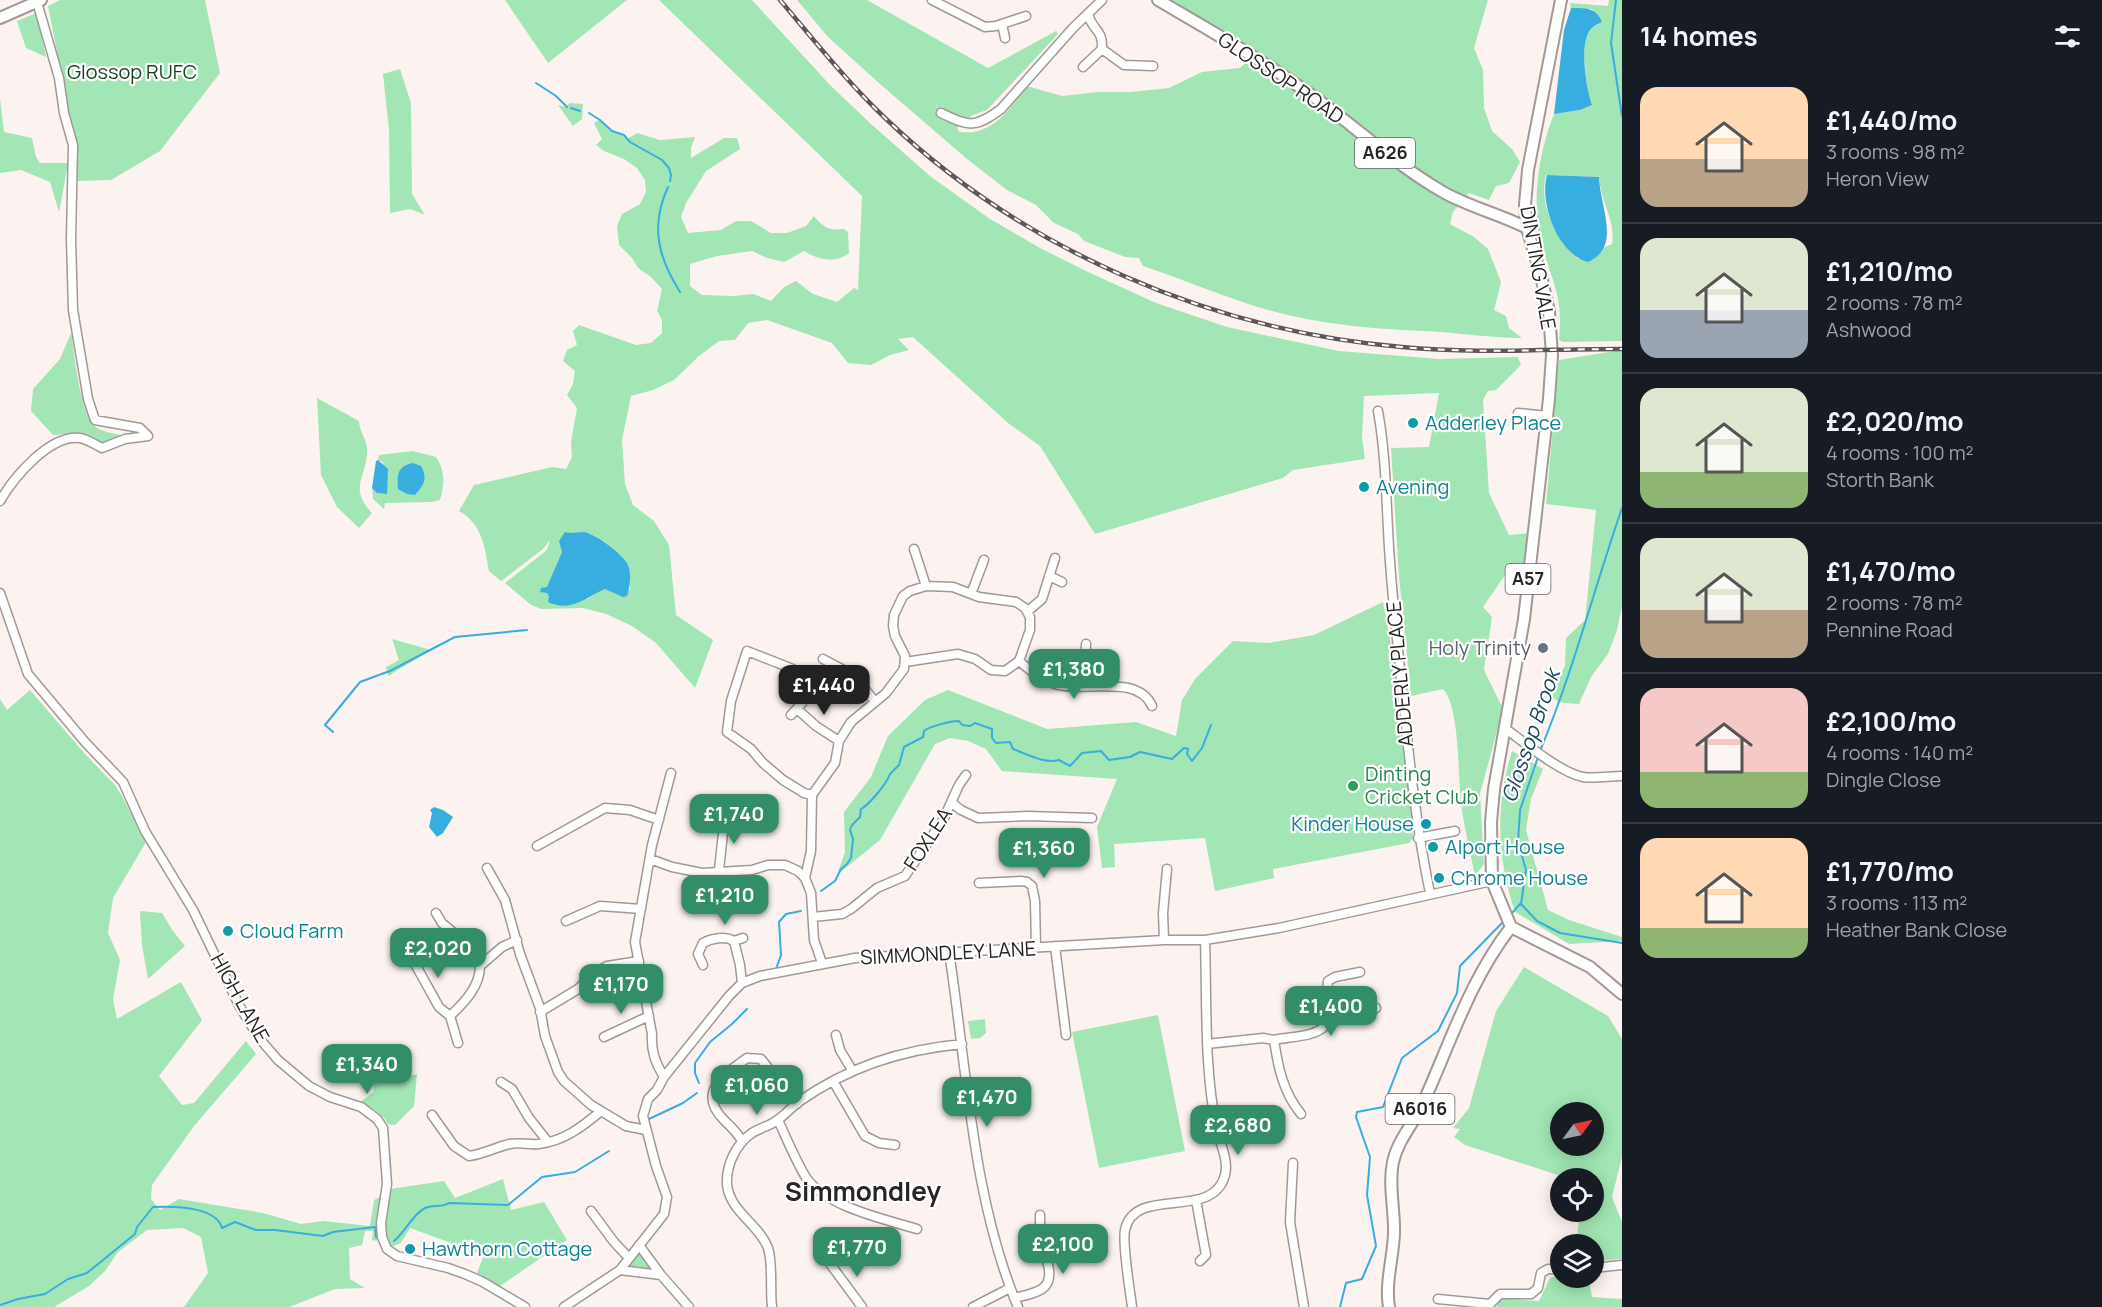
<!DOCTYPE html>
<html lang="en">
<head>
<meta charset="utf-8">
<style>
  :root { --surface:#171b24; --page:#20242c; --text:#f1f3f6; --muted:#9ea1a6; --line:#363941; --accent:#318e66 }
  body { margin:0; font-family:Manrope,sans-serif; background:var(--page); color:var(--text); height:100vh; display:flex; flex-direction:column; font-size:22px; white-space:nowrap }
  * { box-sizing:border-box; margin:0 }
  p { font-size:20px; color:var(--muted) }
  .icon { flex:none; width:33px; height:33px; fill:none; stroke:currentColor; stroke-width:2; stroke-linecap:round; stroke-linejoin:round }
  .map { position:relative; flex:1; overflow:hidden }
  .panel { display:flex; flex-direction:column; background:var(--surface); width:480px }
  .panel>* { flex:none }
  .needle { width:39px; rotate:57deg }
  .controls { position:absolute; left:1550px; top:1102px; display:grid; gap:12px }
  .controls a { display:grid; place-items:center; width:54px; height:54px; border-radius:50%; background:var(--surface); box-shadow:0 3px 15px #0003; font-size:30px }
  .price { position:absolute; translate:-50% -51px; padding:0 14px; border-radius:12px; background:var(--accent); color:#fff; font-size:20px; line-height:39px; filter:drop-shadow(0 2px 3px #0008) }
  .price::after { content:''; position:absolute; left:50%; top:36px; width:18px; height:14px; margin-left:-9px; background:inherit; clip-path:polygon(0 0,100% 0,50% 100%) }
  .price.current { background:#222; color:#fff }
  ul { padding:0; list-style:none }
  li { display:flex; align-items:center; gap:18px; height:150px; padding:0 18px }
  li+li { border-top:2px solid var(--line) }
  li span { display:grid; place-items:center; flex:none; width:168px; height:120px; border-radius:18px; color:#555 }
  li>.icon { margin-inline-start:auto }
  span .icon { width:72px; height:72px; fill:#fffc; stroke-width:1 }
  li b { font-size:26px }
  h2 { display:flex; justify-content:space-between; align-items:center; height:72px; padding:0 18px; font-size:26px }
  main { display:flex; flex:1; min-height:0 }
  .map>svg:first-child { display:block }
  .green { fill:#a1e6b4; fill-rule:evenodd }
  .water { fill:#38addf }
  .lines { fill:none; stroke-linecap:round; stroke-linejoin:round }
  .stream { stroke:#38addf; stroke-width:2 }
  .minor-casing { stroke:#a19995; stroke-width:11 }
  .major-casing { stroke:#a19995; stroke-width:14 }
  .minor { stroke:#fff; stroke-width:8 }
  .major { stroke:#fff; stroke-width:10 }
  .rail-casing { stroke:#5d5857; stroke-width:4.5 }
  .rail { stroke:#fff; stroke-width:2; stroke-dasharray:7; stroke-linecap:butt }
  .culture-dot { fill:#0f9aa8; stroke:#fff; stroke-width:2 }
  .worship-dot { fill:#6b7280; stroke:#fff; stroke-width:2 }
  .leisure-dot { fill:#2e9e5b; stroke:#fff; stroke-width:2 }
  .labels { text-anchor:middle; stroke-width:4.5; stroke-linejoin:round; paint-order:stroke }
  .shield { fill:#fff; stroke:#686665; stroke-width:1.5 }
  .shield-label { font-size:18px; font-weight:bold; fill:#272423 }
  .park-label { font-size:20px; fill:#183d24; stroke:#fff }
  .street-label { font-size:20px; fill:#272423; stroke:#fff }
  .culture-label { font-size:20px; fill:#0d838f; stroke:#fff; text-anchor:start }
  .worship-label { font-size:20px; fill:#5b616d; stroke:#fff; text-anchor:end }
  .leisure-label { font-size:20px; fill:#27864d; stroke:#fff; text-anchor:start }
  .water-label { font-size:21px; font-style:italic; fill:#16465b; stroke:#fff }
  .district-label { font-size:26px; font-weight:bold; fill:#272423; stroke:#fff }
</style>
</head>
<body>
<main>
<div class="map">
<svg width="1622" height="1307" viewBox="0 0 1622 1307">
  <rect width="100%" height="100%" fill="#fcf3f0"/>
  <path class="green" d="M60,0H205L220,73L160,151L111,180L75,181L74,138L48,6Z
    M505,0H627L548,63Z
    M659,0H752L830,85L871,124L930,176L990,219L1040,248L1086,271L1156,303L1227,327L1339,351L1439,359L1518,357L1521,365L1496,390L1488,391L1483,400L1489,493L1509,535L1531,533L1526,578L1505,575L1483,607L1492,617L1484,670L1503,709L1480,794L1484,864L1475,876C1470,851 1464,827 1461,803C1458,777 1460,707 1443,689L1411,696L1399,576L1391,448L1429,447L1439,393L1364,396L1362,438L1365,459L1293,470L1283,478L1095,534L1040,446L1008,423L913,337L898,339L909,350L890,355L871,365L848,363L832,343L767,320L748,323L735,340L719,341L699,356L674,380L653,390L631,396L622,440L625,484L633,505L654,521L669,545L676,615L713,640L695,688L656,643L632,626L606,614L583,608L541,609L531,605L505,583L547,550L550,540L543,549L501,581L489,571C485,547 482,524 459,511L474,485L552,467L566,469L572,457L571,442L577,408L567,395L573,384L575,371L563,361L567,350L577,345L573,331L579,325L636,345L651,343L662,333V320L657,311L662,289L651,277L638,268L632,258L619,245L617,226L622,214L640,204L646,192L645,180L637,168L624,159L604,151L596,145L602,139L594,123L599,120L612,132L619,133L627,139L637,133L660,140L695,137L691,148V158L724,138H737L740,149L706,171L686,203L681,217L688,233L721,230L736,221H751L771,233H787L806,226L814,216C823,227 829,231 844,229L848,232L849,253C836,264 818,260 804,251L784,262L767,258L752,251L717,256L690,264V286L702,295L733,296L753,294L771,301L784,287L796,281L813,294L837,302L854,288L858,290L862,196ZM568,533C575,536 580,532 587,533C598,535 624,555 628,565C630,572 629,581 630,589L623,596L605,588L587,599L549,596L547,588L562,552Z
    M797,0H867L988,68L1056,31L1058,34L987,110L973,115L957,127L959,132C965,132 973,133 978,131C1000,125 1014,103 1027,86L1062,96L1098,92H1131L1169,88L1202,72L1240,68L1250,59L1162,0H1488L1474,48L1483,70L1484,108L1492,131L1512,149L1520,162L1509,183L1496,186L1489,200L1469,193L1453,212L1450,224L1474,237L1488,249L1501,282L1494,310L1506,316L1509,328L1522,338C1488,338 1455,332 1422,331C1370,329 1319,324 1268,310C1226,298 1185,280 1143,266L1139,258L1125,257L1084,241L1078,234L1054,223L1036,205L1007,190L967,159L880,84L828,37Z
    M1609,0H1622V341L1563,342L1559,340C1563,300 1555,287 1543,250C1530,209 1538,153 1554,114L1580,110L1592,105C1586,87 1579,47 1590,30C1592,26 1597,24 1601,22L1592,9L1571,8L1570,3L1608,6ZM1546,175L1599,177C1600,200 1616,220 1612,244L1578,259C1557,238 1538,207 1546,175Z
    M34,14L37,15L46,57L26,48L17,21Z
    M400,69L411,103L412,194L425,215L410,209L390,213L389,130L383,74Z
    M0,98L4,132L32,138L36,157L40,163H68L57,224L59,212L50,182L21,170L0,173Z
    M570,103L583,104L582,119L573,126L558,105L565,107Z
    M71,333C75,354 80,421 99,429C107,433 118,434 126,436L100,443L76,433L53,435L31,411L33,389L60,359Z
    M1615,351H1622V606L1617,630L1608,654L1591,677L1579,704L1563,703L1552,698V688L1565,666L1566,638L1585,620L1596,510L1546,504L1559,360Z
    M317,398L359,421C359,431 367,440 367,449C368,477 347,487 372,513L359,528L337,507L321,475Z
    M413,451L436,457C445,471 445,483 440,500L431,502L385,503L384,509L373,499L372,488L377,493L387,494L383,462L378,460L379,455Z
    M1383,602L1399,687L1413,838L1409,843L1273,869L1274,878L1215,891L1205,838L1114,844L1115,867L1102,868L1097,827L1117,779L1002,771L986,749L968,741L950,738L935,744L880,840L837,875L845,852L844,812L871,777L888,736L925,700L948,690L1047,729L1136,722L1176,736L1182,700L1195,679L1233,641L1268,643L1314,635Z
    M392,639L431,650L388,676L386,667L399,660Z
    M30,690L85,754L115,785L122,796L146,842L113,898L108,933L120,960L113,999L117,1019L181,982L202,1020L159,1076L182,1105L194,1103L246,1041L256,1054L194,1126L152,1185L151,1199L160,1210L179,1199L263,1213L301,1224L324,1221L370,1226L374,1200L380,1197L377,1241L372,1240L373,1231H365L362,1245L349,1248L350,1279L365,1288L335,1289L289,1307H184L208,1273L201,1237L183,1228L147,1230L118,1252L105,1271L89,1286L54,1307H0V699L7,710Z
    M1512,751L1543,769L1531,799L1526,830L1548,910L1569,920L1622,937V941L1569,944L1515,912C1497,859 1495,805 1512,751Z
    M140,911L162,913L173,931L185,946L148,979L142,945Z
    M1524,967L1608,1016L1622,1039V1157L1612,1197L1622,1222V1259L1593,1261V1245H1576L1580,1212H1593V1179H1570L1465,1145L1454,1137L1460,1129L1453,1128L1469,1108L1496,1011ZM1560,1113H1593V1146H1560Z
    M1158,1015L1185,1151L1099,1168L1072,1032Z
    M985,1019L986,1033L980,1038L971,1039L968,1021Z
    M391,1071L394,1080L417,1074L414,1106L395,1125L388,1124C383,1113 370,1107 360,1102L374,1092L372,1075Z
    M503,1179L511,1210L544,1202L567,1240L500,1286L477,1273L484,1255L410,1228L401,1243L391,1247L384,1235L390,1189L444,1181L455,1198Z
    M638,1254H642L651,1269L650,1271L628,1267Z
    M1560,1275V1278H1589L1592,1297L1622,1299V1307H1497L1498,1298L1539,1301L1550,1278Z"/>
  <path class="water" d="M1571,8C1585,8 1596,7 1602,22C1597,24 1593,26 1590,30C1579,46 1586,87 1592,105L1580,110L1554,114L1564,30Z
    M1547,175L1599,177C1600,208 1622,247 1588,262C1558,254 1539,204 1547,175Z
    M378,460L388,469L387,494L377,493L372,488L376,461Z
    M413,463L421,466C428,479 424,485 415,495L407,494L398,489C397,475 397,466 413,463Z
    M565,532C572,534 576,532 584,532C596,534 620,552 627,563C632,571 630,587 627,596L623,597L605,589C586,597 571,613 548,602L549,596L547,593L540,592L541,588L547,587L562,552L559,541Z
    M434,807L443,810L453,817L443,833L437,837L429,827L432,813L430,810Z"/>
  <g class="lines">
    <path class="stream" d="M1616,0L1611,43L1622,116
      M536,83L556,96L567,107
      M571,108L580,111
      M589,113L600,120L612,131L624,135L630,142L662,160L669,168L671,175L670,181
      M668,187C650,226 658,257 680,292
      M388,672L455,637L527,630
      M333,732L325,725L360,682L387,672
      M1540,751C1573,672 1594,589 1622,508
      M1538,757L1520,810L1518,842L1526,870L1521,904L1537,921L1560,933L1622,943
      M821,891L835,881L841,869L847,864L851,858L853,839L850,830L852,825L860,817L861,809C870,804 887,783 890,774L899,765L904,747L923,737L924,731C930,726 951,721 959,721L962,725L970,726L975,723L992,729V738L996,743L1010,742L1013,749C1027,754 1044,764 1059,760L1070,766L1082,753L1101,751L1109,760L1130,757L1140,752L1172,759L1184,748L1188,749L1187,754L1192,761L1202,748L1211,725
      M1512,913L1520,904
      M776,969L781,955L779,922L786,914L801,911
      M699,1083L695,1073V1063L710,1042L732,1024L747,1009
      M649,1119L683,1103L697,1093
      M394,1241C406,1231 412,1215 425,1208C434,1204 441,1208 449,1203L508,1205L542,1177L575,1172L609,1151
      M0,1305L18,1299L45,1294L68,1279L87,1273L135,1234L137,1227L153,1207C172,1206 216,1206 222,1228L235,1222L256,1230H275L323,1236L333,1232L375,1227L376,1237
      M1340,1307L1346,1283L1362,1279L1376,1246L1367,1195L1370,1157L1356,1117L1357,1112L1383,1107L1402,1058L1438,1031L1457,993L1460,966L1502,923"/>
    <defs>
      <path id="minor" d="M932,0L985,27L996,26L1026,16
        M1088,14C1092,31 1103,28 1102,49L1124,65L1153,66
        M1002,24L1005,38
        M1083,67L1102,49
        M941,113C969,126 974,129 1001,109L1073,28L1102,0
        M1378,411C1387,461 1386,511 1390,562C1393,604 1398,647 1402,689C1409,758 1416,826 1430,893
        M1518,413L1547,416
        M0,501C14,477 50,434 80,438C87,439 96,445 102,448L125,439L148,436L140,428L95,420L88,399L73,310L71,239L73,145L64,113L59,78L37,2
        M914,549L926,586
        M1049,576L1062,582
        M0,593L28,674L85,742L123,782L145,831L193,910L240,1007L259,1038L278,1060L309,1086L330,1097L361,1107L377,1119L383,1128L387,1184L381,1223L382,1237L387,1249L397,1256L448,1268L465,1274L483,1282L525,1307
        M971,594L984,560
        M1028,611L1042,599L1055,558
        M823,659L855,676L875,702
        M1019,661C1031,671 1043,681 1058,685C1086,692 1138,674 1152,706
        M793,669L747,651L731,701L727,732L751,749L763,763L783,780L804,793L812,795
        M1084,685L1086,644
        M797,709L816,726L839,741
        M791,715L802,703
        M1506,729C1525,743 1561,773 1583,777C1595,779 1610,776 1622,776
        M952,803L961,810L978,818L1028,816L1092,818
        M1418,838L1455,831
        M537,846L605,808L630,810L659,820
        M650,859L672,867L702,873L752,870L768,865H785L798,871L805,878L811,893L814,940L822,963
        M487,868L505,900L520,954L540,1008L545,1036L558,1072L564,1081L591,1105L626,1126L646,1130
        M719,870L723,833L731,811
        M805,878L811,851L812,795L835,763L839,741L851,722L886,693L904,669L905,656L895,636L893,626L894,615L903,596L910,591L926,586L953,587L979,597L1016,602L1025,608L1030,617V630L1019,661L1005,671L991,670L975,659L958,654L905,662
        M979,883L1021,881L1027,882L1032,886L1035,901L1036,947
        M436,913L442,923L466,943L480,966
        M813,917L842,914L851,909L877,888L905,876L943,820L959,785L966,775
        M566,921L600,906L641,909
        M1164,940L1163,913L1167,869
        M734,941L743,938
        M1055,946L1066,1035
        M949,952C967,1068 972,1199 1018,1307
        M410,955L439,1007L450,1016
        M703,965L698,954L703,943C712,938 725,936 734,941L740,965L742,983
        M540,1012L578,989L594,973L607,966L639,961
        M1334,1013L1327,991L1328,981L1335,977L1360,972
        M836,1035L840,1050L852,1070
        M604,1037L649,1016
        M1274,1040C1290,1036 1314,1038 1326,1025C1329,1021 1331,1016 1334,1013C1348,1022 1362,1015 1376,1008
        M458,1043L450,1016C465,1002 480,986 480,966L502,947L517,940
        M1207,1044L1263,1038L1274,1040C1278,1067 1283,1092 1301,1114
        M664,1077C655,1062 651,1051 652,1034L635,942L652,845L671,773
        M833,1081L865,1136L879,1143L895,1145
        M501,1082L512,1089L529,1118L548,1142
        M432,1115L454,1146L469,1156C484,1154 496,1147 510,1144C519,1142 529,1145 539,1144C564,1141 582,1127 601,1111
        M778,1120C786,1137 797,1164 807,1179C828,1207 884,1219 917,1229
        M742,1141C737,1132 731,1127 724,1120C696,1092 725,1074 747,1058L761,1059L797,1104
        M1293,1163L1290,1222L1304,1307
        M1196,1200L1206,1255L1200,1261
        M591,1211L614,1242L629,1258
        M639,1245L661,1275L689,1307
        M831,1265L862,1307
        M1593,1268L1622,1265
        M620,1270L661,1275
        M1014,1298C1023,1296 1034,1294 1042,1289C1058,1277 1043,1255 1041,1239C1040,1231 1040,1223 1040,1215
        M1438,1299L1490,1304
        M1490,1304L1500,1294H1531L1538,1288L1541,1273L1548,1269H1560
        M564,1307L620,1270L664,1214L667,1197L656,1166L643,1116L648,1099L657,1090L664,1077L729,996L742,983L760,976L855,958L1164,940H1205L1279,928L1492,881
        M772,1307C770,1290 773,1263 768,1248C759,1224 729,1211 727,1184C726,1165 736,1144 752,1133C760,1128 769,1126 776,1121C784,1116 790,1109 797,1103C848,1067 900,1050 962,1044
        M973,1307L1010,1288
        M1132,1307C1130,1290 1122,1244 1125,1230C1135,1184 1213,1222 1225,1175C1229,1159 1219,1142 1216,1126C1204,1065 1207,1003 1205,940"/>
      <path id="major" d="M1158,0C1211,31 1264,61 1314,97C1357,128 1396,165 1443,192C1469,207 1500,214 1527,228
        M0,18L41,0
        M1511,927L1492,881L1491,822L1494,789L1524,619L1549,399L1552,355L1549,312L1542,280L1527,228L1525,205L1528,170L1561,0
        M1511,927L1590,967L1622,994
        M1389,1307C1385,1284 1393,1258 1394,1234C1395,1211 1388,1185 1393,1162C1398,1139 1415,1122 1424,1101C1451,1041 1470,980 1511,927"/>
    </defs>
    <use href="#minor" class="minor-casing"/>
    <use href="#major" class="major-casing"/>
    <use href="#minor" class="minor"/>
    <use href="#major" class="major"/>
    <defs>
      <path id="rail" d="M780,0C814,40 847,82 885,118C1023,250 1212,331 1402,347C1474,354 1549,349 1622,349"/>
    </defs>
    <use href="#rail" class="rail-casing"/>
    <use href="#rail" class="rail"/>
  </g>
  <g class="culture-dot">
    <circle cx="1413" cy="423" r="6"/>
    <circle cx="1364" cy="487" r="6"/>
    <circle cx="1426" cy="824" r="6"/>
    <circle cx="1433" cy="847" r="6"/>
    <circle cx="1439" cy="878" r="6"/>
    <circle cx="228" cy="931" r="6"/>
    <circle cx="410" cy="1249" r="6"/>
  </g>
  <circle class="worship-dot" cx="1543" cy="648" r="6"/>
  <circle class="leisure-dot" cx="1353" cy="786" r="6"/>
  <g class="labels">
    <g class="shield">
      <rect x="1355" y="138" width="60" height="30" rx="4.5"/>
      <rect x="1505.5" y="564" width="45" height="30" rx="4.5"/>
      <rect x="1385.5" y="1094" width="69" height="30" rx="4.5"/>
    </g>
    <g class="shield-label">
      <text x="1385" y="159">A626</text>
      <text x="1528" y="585">A57</text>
      <text x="1420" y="1115">A6016</text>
    </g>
    <g class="park-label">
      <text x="132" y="79">Glossop RUFC</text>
    </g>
    <g class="street-label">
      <text transform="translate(1281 78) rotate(34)" y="7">GLOSSOP ROAD</text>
      <text transform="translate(1538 268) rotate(80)" y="7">DINTING VALE</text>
      <text transform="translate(1400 674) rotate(-95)" y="7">ADDERLY PLACE</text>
      <text transform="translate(928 839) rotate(-57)" y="7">FOXLEA</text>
      <text transform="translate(948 953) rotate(-3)" y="7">SIMMONDLEY LANE</text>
      <text transform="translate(240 998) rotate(61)" y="7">HIGH LANE</text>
    </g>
    <g class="culture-label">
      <text x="1425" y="430">Adderley Place</text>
      <text x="1376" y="494">Avening</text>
      <text x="1414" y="831" text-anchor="end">Kinder House</text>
      <text x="1445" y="854">Alport House</text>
      <text x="1451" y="885">Chrome House</text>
      <text x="240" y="938">Cloud Farm</text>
      <text x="422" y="1256">Hawthorn Cottage</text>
    </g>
    <g class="worship-label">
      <text x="1531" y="655">Holy Trinity</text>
    </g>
    <g class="leisure-label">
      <text x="1365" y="781">Dinting<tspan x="1365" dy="23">Cricket Club</tspan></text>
    </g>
    <g class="water-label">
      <text transform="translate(1531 736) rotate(-71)" y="7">Glossop Brook</text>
    </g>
    <g class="district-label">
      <text x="863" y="1201">Simmondley</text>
    </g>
  </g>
</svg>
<div class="controls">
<a><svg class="needle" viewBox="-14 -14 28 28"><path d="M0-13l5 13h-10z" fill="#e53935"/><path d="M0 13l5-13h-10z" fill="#9ea1a6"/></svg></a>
<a><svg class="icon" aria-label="locate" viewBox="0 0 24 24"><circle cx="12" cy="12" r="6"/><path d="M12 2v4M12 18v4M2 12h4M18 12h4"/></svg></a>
<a><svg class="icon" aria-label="layers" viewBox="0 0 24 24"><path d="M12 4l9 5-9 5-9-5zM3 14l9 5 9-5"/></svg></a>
</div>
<b class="price" style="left:1074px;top:700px">£1,380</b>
<b class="price current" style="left:824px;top:716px">£1,440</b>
<b class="price" style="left:734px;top:845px">£1,740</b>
<b class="price" style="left:1044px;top:879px">£1,360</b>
<b class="price" style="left:725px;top:926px">£1,210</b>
<b class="price" style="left:438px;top:979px">£2,020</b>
<b class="price" style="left:621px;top:1015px">£1,170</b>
<b class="price" style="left:1331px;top:1037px">£1,400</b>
<b class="price" style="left:367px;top:1095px">£1,340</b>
<b class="price" style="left:757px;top:1116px">£1,060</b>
<b class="price" style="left:987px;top:1128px">£1,470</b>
<b class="price" style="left:1238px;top:1156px">£2,680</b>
<b class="price" style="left:1063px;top:1275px">£2,100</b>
<b class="price" style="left:857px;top:1278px">£1,770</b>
</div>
<section class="panel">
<h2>14 homes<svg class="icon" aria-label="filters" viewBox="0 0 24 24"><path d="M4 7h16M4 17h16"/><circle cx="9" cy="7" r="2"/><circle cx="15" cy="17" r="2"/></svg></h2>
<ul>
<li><span style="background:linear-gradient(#ffd9b3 60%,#b9a48a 0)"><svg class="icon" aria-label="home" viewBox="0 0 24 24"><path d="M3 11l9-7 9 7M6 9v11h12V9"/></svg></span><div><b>£1,440/mo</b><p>3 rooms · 98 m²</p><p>Heron View</p></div></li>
<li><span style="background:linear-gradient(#dfe7d0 60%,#9aa5b1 0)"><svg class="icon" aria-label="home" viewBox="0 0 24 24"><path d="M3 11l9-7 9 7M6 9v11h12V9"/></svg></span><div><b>£1,210/mo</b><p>2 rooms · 78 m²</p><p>Ashwood</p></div></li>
<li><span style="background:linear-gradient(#dfe7d0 70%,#8fb573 0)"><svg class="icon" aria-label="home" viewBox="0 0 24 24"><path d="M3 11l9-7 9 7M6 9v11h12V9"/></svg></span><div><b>£2,020/mo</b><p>4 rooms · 100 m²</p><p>Storth Bank</p></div></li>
<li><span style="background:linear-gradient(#dfe7d0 60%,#b9a48a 0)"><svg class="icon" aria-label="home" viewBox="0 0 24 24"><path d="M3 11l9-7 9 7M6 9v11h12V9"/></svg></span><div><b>£1,470/mo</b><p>2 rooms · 78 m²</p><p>Pennine Road</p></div></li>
<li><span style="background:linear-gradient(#f6c9c9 70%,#8fb573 0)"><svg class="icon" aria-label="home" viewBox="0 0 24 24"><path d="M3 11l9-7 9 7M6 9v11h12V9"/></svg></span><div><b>£2,100/mo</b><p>4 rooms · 140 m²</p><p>Dingle Close</p></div></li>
<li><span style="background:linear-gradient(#ffd9b3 75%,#8fb573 0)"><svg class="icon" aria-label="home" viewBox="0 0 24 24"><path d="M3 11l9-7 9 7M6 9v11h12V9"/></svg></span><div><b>£1,770/mo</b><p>3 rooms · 113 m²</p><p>Heather Bank Close</p></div></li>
</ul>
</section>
</main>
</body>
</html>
